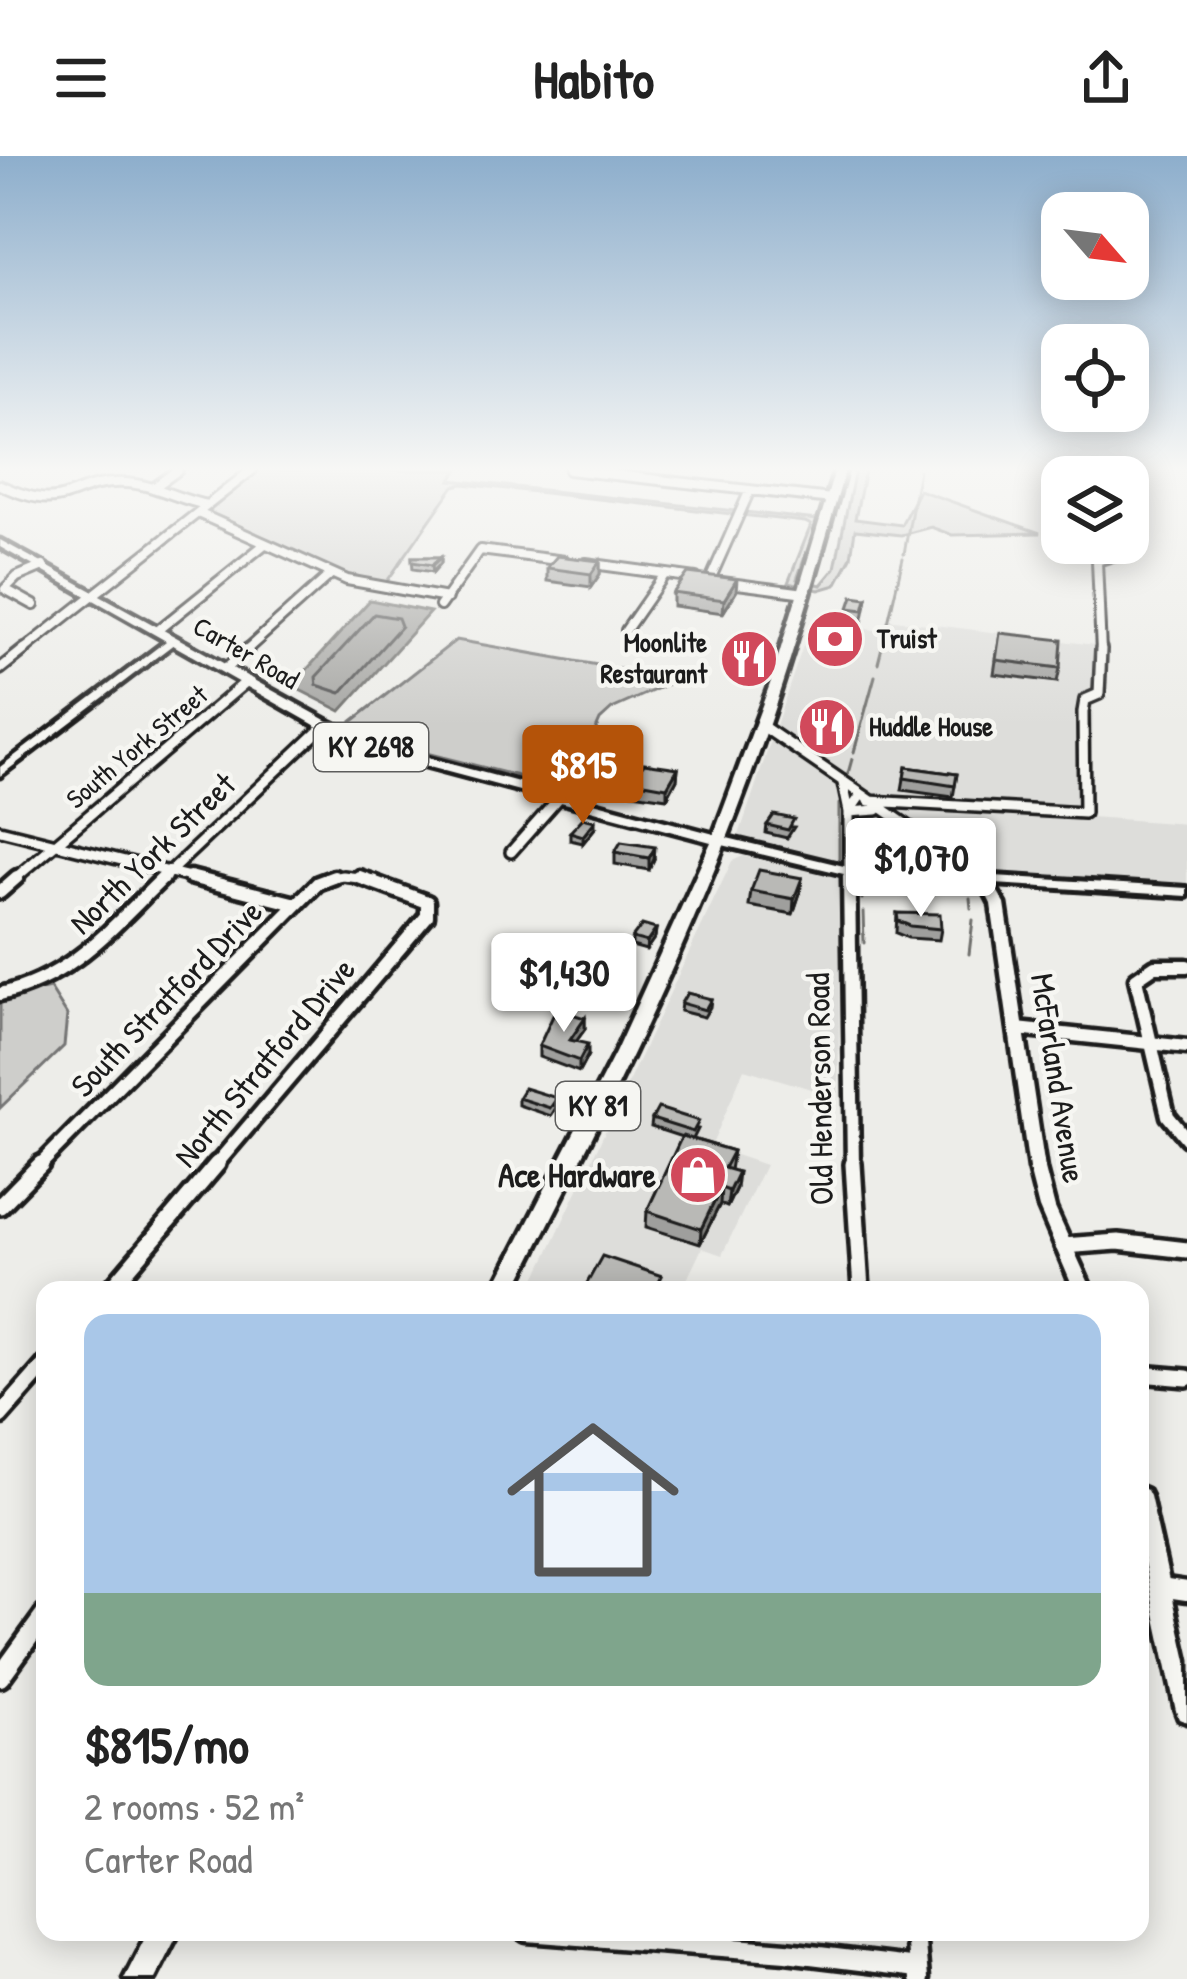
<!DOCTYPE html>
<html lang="en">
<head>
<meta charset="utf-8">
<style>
  :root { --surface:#fff; --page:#f2f2f2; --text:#222; --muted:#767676; --line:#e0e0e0; --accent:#b45309 }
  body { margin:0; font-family:"Patrick Hand",sans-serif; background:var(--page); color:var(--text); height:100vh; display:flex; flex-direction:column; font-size:45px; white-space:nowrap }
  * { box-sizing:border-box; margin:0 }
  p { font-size:39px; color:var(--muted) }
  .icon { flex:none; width:66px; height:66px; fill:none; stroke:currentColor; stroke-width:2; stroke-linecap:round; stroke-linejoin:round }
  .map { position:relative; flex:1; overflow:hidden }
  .side { position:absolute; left:36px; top:1125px; width:1113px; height:660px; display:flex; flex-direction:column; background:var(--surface); border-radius:24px; box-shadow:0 6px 30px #0003 }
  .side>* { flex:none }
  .needle { width:78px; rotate:118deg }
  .controls { position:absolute; left:1041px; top:36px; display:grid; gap:24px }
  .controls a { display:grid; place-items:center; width:108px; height:108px; border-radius:24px; background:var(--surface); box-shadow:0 6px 30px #0003; font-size:60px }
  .price { position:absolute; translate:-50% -102px; padding:0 27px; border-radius:12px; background:#fff; color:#222; font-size:39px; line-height:78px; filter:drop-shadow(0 3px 6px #0008) }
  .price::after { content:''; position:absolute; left:50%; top:72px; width:36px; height:27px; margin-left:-18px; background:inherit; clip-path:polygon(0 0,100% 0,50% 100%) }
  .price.on { background:var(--accent); color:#fff }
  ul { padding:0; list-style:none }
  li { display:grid; align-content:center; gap:24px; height:636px; padding:0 48px }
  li+li { border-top:3px solid var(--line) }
  li span { display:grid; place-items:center; height:372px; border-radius:24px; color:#555 }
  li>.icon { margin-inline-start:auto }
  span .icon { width:216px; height:216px; fill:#fffc; stroke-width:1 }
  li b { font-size:51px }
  header { display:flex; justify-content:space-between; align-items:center; height:156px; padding:0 48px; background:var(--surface); font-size:54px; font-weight:800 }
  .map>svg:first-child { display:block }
  .built { fill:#ddddda }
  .green { fill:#cececb; stroke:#757574; stroke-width:3 }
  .water { fill:#a6a6a3; stroke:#6f6f6d; stroke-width:3 }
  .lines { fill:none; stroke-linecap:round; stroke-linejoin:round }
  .shore { stroke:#535352; stroke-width:3 }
  .stream { stroke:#6f6f6d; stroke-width:3 }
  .minor-far4-casing { stroke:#1c1c1c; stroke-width:14 }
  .minor-far3-casing { stroke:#1c1c1c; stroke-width:16 }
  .minor-far2-casing { stroke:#1c1c1c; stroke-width:21 }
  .minor-far1-casing { stroke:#1c1c1c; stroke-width:24 }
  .minor-casing { stroke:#1c1c1c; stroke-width:27 }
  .tertiary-casing { stroke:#1c1c1c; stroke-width:9 }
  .secondary-casing { stroke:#1c1c1c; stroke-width:10 }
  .primary-casing { stroke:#1c1c1c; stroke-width:9 }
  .minor-far4 { stroke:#f6f6f2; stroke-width:8 }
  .minor-far3 { stroke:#f6f6f2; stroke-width:9 }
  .minor-far2 { stroke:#f6f6f2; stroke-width:12 }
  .minor-far1 { stroke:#f6f6f2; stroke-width:15 }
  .minor { stroke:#f6f6f2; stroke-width:18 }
  .tertiary { fill:#f6f6f2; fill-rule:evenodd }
  .secondary { fill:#f6f6f2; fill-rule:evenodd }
  .primary { fill:#f6f6f2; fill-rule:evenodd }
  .wall { fill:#9f9f9d; stroke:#1c1c1c; stroke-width:3 }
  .shaded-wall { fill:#82827f; stroke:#1c1c1c; stroke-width:3 }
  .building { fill:#b9b9b6; stroke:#1c1c1c; stroke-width:3 }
  .labels { text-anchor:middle; stroke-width:9; stroke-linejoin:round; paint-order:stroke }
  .far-poi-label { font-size:27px; font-weight:bold; fill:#1c1c1c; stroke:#f6f6f2; text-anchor:start }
  .far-street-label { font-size:27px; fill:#1c1c1c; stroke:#f6f6f2 }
  .shield { fill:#f6f6f2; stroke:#5d5d5c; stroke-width:3 }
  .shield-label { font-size:30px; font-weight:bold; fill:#1c1c1c }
  .street-label { font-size:33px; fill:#1c1c1c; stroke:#f6f6f2 }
  .poi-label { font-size:33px; font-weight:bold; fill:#1c1c1c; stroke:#f6f6f2; text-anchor:end }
</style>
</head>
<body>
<header><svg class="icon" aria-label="menu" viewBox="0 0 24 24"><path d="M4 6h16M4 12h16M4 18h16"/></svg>Habito<svg class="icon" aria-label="share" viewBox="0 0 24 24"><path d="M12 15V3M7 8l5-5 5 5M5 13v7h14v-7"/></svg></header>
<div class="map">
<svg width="1187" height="1823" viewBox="0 0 1187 1823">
  <rect width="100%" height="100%" fill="#edede9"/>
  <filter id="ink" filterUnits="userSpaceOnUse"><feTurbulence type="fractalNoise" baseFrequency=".00833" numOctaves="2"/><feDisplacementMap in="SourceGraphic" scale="24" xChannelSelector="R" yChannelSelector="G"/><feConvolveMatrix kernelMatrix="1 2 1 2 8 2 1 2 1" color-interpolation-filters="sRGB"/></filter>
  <g filter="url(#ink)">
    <path class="built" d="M887,463L1095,489L1090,661L1187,668V733L862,712L744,684L739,679L811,466L883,475Z
      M743,700L841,721L838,941L744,913L711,991L765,1009L722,1099L702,1092L682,1134H549L533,1129L732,705Z"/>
    <path class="green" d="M258,314H458L451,324L818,364L797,423L821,429L835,412L855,314H865L855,363L901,369L919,334L1040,377L952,379L931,371L901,379L855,374L851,401L836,429L819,434L788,427L811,369L805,366L463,328L454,330L383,431L355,419L349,423L206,358Z
      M456,484L666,521L670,527L612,553L600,564L587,594L548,589L526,622L410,593L350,567Z
      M50,832L67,859L64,890L0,952V843Z"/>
    <path class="water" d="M370,444L430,456L341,555L292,530Z"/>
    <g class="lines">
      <path class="shore" d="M374,458L398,462L401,470L341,537L317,529L316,521Z"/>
      <path class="stream" d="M904,398L919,314
        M887,471L903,402
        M878,507L886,475
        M854,596L875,520
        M847,621L852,603
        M839,648V704
        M862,731V743
        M862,734L892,736
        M970,742L971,752
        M863,756L864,787
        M969,798L973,764"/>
      <defs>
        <path id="minor-far4" d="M569,314L832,343
          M0,329C71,362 66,324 126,327C154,328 179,344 207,349
          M153,332L178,314
          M198,357L347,424L447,442
          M586,407L696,422
          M710,424L750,334
          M722,426L805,437
          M34,449L5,433L17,421L43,410
          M440,450L480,394L565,405
          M158,474L265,388
          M626,474L665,418
          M21,496L252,314
          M244,496L331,418
          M1101,496L1097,405L1143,390"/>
        <path id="minor-far3" d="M0,513L25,493
          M226,513L248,493
          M761,569L984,722
          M843,627L849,656L877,654
          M869,645L1084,657L1083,556L1085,544L1099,538L1101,493
          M0,674L202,724
          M511,696L558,643
          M13,724L247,525
          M161,724L325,569
          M324,724L343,720L374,724
          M849,724V656L861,639"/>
        <path id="minor-far2" d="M190,721L296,748
          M849,721L853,1011
          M0,736L17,721
          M1187,810H1155L1136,823L1168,960L1187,983
          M0,838C73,821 112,771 164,721
          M1017,873L1187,891
          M38,1011L318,727L334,721
          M214,1011L427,760V746L359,721"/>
        <path id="minor-far1" d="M853,1008L861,1134
          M0,1050L41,1008
          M1063,1090L1118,1086L1187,1094
          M110,1134L217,1008
          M1140,1218L1187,1222
          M0,1260L45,1209"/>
        <path id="minor" d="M1160,1431L1187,1435
          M0,1521L45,1459
          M527,1776L786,1796L918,1812
          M915,1776L919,1823"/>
        <path id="tertiary" d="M170,482L179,484L0,620V611Z
          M984,718L990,722L1005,748L1045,1013L1055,1052L1092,1134H1074L1039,1052L1029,1013L991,748L978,722Z
          M1140,1331L1147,1334L1150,1340L1187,1505V1566L1179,1563L1176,1555L1140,1387Z"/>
        <path id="secondary" d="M719,680L848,711L1187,732V740L848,719L714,687V681Z"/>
        <path id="primary" d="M835,314H845C813,428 781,543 738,654C675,819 595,977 515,1134H493L615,897L711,686L369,595L320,572L0,391V384L330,566L379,589L714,678L770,528Z
          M148,1776H179L155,1823H124Z"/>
      </defs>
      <use href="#minor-far4" class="minor-far4-casing"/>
      <use href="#minor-far3" class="minor-far3-casing"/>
      <use href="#minor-far2" class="minor-far2-casing"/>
      <use href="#minor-far1" class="minor-far1-casing"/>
      <use href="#minor" class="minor-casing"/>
      <use href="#tertiary" class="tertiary-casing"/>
      <use href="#secondary" class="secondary-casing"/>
      <use href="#primary" class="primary-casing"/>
      <use href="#minor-far4" class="minor-far4"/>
      <use href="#minor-far3" class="minor-far3"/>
      <use href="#minor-far2" class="minor-far2"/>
      <use href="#minor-far1" class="minor-far1"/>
      <use href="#minor" class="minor"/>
      <use href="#tertiary" class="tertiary"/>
      <use href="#secondary" class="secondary"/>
      <use href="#primary" class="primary"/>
    </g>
    <path class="wall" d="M412,401H441V407L433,416L413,413Z
      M600,405V418L591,431L547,425V412Z
      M736,436L723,457L673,450V437Z
      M867,442L862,467L847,465L849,452Z
      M1000,477L1060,512L1057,526L994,518Z
      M845,558L841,578L810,574L811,563Z
      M906,611L957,618L953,641L902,634Z
      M678,612L677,623L667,642L633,637V625Z
      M767,669L794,671L787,682L766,677Z
      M595,672L583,687L570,684V676Z
      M615,696L654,703L649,714L615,708Z
      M802,722L800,737L793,758L749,750L751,735Z
      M897,757L941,773L939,784L908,782L896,777Z
      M656,773L655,781L646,794L632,790V782Z
      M711,843L710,851L704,861L680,855L681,847Z
      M585,862V873L576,885L588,899L579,916L539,901V890Z
      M518,942L557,950L551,960L518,949Z
      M652,963L698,973L693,983L733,995L730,1014L736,1032L727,1051L720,1048L700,1088L646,1071L647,1055L682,981L651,971Z"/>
    <path class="shaded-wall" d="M441,401V407L433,416L432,409Z
      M600,405V418L591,431V418Z
      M737,423L736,436L723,457L724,444Z
      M678,612L677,623L667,642V631Z
      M595,665V672L583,687V680Z
      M655,691L654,703L649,714V702Z
      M802,722L800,737L793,758L794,743Z
      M656,773L655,781L646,794L647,786Z
      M585,862V873L570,894V884Z
      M588,888V899L579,916V905Z
      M738,1016L736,1032L727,1051L729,1035Z
      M721,1032L720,1048L700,1088L701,1073Z"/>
    <path class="building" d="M557,400L600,405L591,418L547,412Z
      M412,401H441L432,409L412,406Z
      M688,417L737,423L724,444L673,437Z
      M853,440L867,442L864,454L849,452Z
      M1000,477L1062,484L1060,512L996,504Z
      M814,554L845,558L843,567L811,563Z
      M644,607L678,612L667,631L633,625Z
      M906,611L957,618L955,630L904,622Z
      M774,659L794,663L788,674L767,669Z
      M583,662L595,665L583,680L570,676Z
      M621,686L655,691L649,702L615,696Z
      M759,714L802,722L794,743L751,735Z
      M897,757L940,758L941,773L910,770L898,765Z
      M642,769L656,773L647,786L632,782Z
      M687,837L711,843L705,854L681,847Z
      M556,853L585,862L570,884L588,888L579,905L539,890Z
      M524,932L557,942L550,952L518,942Z
      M658,952L699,965L693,976L652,963Z
      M682,980L733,995L724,1012L738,1016L729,1035L721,1032L701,1073L647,1055Z
      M602,1100L662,1120L655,1134H600L586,1129Z"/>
  </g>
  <linearGradient id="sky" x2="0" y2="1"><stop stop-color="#8daecc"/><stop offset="0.55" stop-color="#f7f7f5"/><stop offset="1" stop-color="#f7f7f5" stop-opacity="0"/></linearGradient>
  <rect width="1187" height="569" fill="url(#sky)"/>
  <defs>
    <symbol id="bank-disc" viewBox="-11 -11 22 22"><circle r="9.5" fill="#d1495b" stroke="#f6f6f2"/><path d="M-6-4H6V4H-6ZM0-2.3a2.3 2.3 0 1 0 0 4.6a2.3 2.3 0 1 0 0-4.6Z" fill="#fff"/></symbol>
    <symbol id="restaurant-disc" viewBox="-11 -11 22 22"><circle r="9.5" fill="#d1495b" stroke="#f6f6f2"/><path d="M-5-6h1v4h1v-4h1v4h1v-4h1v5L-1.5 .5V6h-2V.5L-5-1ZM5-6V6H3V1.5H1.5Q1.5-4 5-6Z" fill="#fff"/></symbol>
    <symbol id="shop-disc" viewBox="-11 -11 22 22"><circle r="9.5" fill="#d1495b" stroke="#f6f6f2"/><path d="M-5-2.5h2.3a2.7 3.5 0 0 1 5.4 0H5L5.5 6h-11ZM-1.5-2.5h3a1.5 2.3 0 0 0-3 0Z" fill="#fff"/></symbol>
  </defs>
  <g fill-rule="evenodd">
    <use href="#bank-disc" x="802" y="450" width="66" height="66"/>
    <use href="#restaurant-disc" x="716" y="470" width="66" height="66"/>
    <use href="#restaurant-disc" x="794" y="538" width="66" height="66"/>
    <use href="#shop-disc" x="665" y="986" width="66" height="66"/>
  </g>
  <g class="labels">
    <g class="far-poi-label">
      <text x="877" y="492">Truist</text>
      <text x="707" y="496" text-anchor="end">Moonlite<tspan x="707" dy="31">Restaurant</tspan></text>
      <text x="869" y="580">Huddle House</text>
    </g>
    <g class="far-street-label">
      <text transform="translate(246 497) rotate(30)" y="9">Carter Road</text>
      <text transform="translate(137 591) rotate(-40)" y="9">South York Street</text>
    </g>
    <g class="shield">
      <rect x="314" y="567" width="114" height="48" rx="9"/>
      <rect x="556" y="926" width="84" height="48" rx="9"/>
    </g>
    <g class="shield-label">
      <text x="371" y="601">KY 2698</text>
      <text x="598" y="960">KY 81</text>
    </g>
    <g class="street-label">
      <text transform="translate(152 697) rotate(-44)" y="12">North York Street</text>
      <text transform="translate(166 842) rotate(-46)" y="12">South Stratford Drive</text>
      <text transform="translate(264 906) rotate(-50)" y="12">North Stratford Drive</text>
      <text transform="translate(1059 922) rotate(81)" y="12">McFarland Avenue</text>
      <text transform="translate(819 933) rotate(-91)" y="12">Old Henderson Road</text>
    </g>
    <g class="poi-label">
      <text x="656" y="1031">Ace Hardware</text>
    </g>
  </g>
</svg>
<div class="controls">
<a><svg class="needle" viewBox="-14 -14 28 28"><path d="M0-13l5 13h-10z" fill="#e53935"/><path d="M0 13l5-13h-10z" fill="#767676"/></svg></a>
<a><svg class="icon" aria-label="locate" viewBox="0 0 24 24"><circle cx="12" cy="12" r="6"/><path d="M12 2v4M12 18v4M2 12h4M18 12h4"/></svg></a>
<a><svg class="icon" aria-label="layers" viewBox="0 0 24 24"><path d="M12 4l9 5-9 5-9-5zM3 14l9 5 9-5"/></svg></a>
</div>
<b class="price on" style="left:583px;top:671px">$815</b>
<b class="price" style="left:921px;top:764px">$1,070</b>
<b class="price" style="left:564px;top:879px">$1,430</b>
<section class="side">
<ul>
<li><span style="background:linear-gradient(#a9c7e8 75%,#7fa58c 0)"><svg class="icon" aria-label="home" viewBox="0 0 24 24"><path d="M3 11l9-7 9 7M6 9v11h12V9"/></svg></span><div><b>$815/mo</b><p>2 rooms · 52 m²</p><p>Carter Road</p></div></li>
</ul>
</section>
</div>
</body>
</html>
